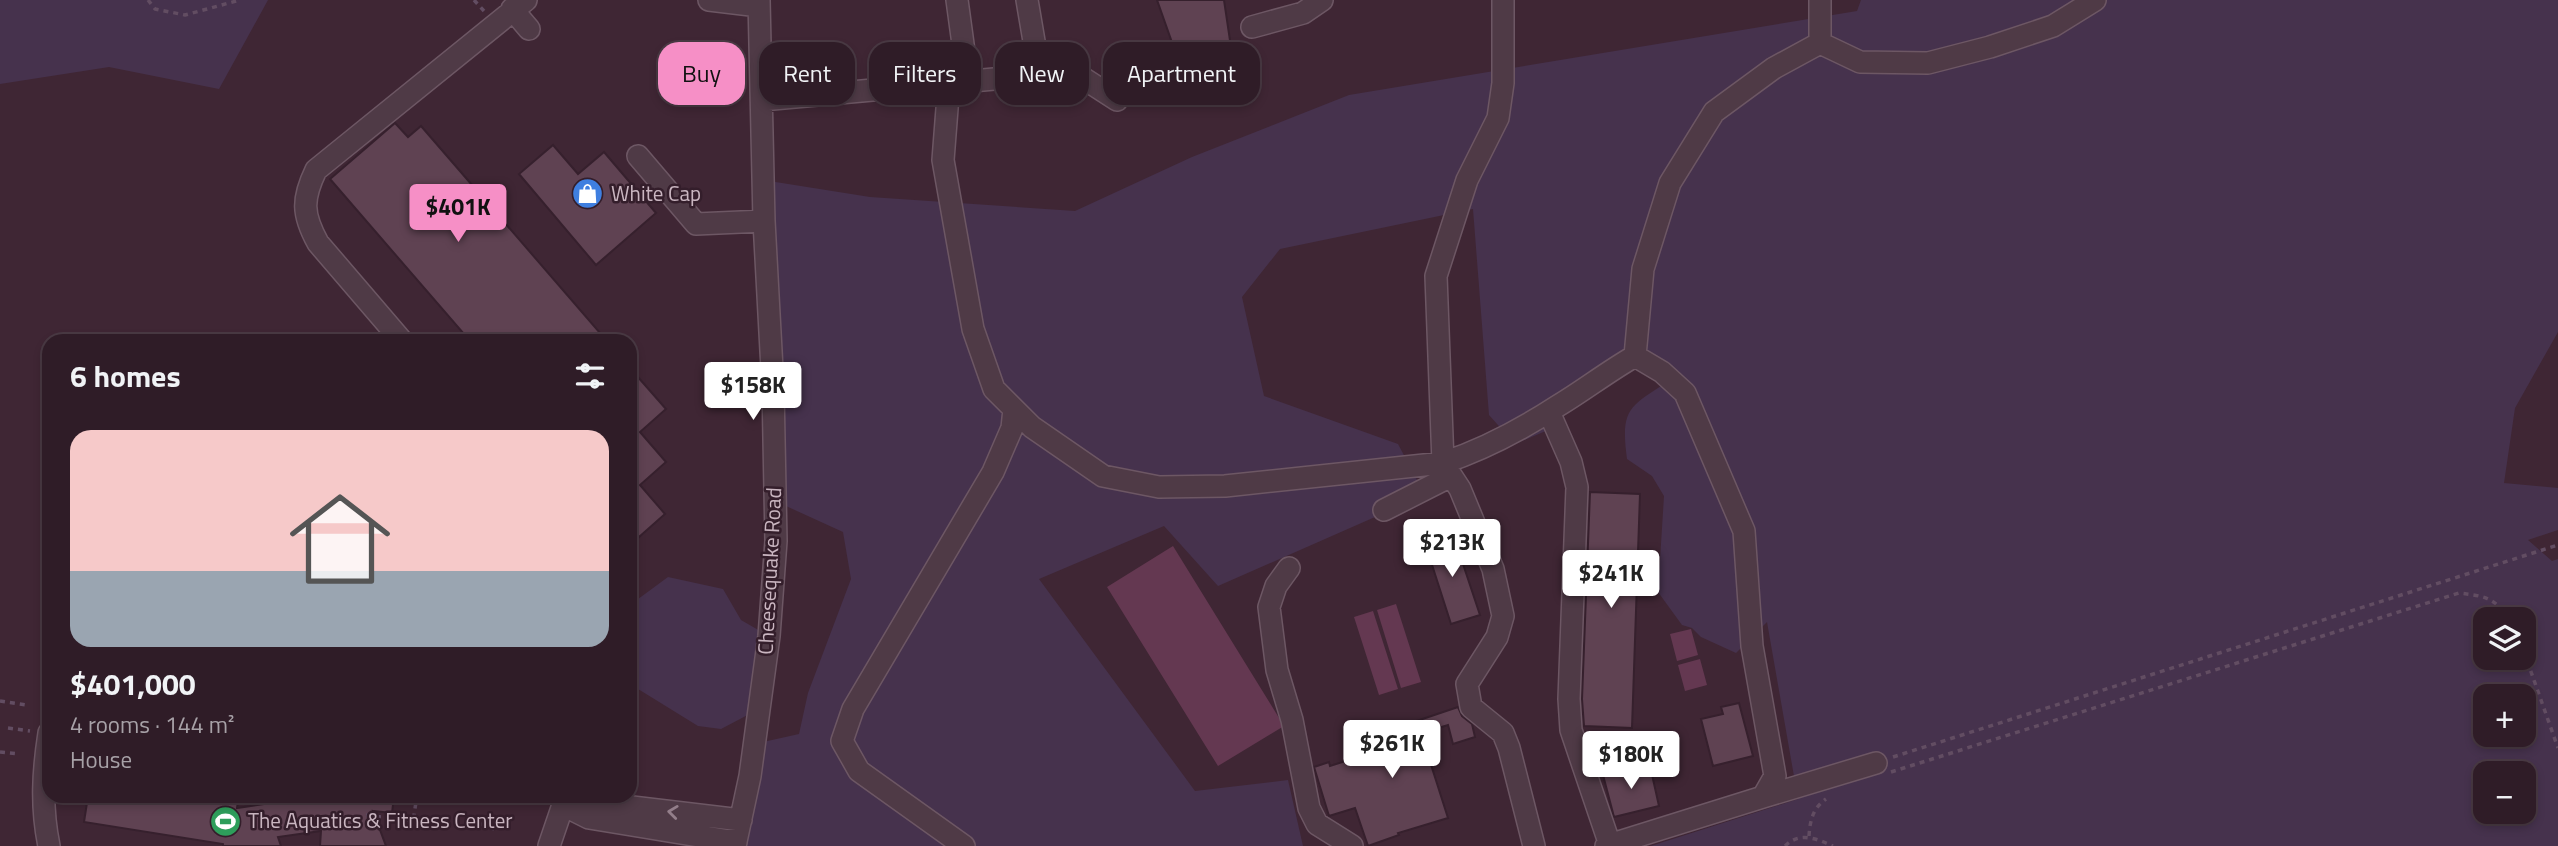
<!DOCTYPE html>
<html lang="en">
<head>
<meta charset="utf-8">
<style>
  :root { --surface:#2f1c27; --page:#3b2933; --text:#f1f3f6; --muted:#a7a1a7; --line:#4a3a44; --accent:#f68fc6 }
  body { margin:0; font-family:"Titillium Web",sans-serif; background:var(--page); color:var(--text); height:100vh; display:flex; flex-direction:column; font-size:26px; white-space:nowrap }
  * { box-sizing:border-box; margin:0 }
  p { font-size:23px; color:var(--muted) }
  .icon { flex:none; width:38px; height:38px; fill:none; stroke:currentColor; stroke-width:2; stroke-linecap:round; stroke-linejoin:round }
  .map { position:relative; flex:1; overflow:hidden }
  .drawer { position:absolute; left:42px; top:334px; width:595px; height:469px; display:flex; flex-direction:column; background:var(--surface); border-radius:21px; box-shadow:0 4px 10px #0003,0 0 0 2px var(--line) }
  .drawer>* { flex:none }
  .top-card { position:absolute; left:658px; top:42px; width:665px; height:63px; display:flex; gap:14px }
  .tools { position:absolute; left:2473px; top:607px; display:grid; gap:14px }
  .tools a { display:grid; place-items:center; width:63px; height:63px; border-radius:14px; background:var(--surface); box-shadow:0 4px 10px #0003,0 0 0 2px var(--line); font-size:35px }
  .price { position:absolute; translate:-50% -60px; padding:0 16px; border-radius:7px; background:#fff; color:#222; font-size:23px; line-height:46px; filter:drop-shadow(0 2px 4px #0008) }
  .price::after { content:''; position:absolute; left:50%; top:42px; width:21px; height:16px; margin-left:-10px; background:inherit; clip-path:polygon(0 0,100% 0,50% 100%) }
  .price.on { background:var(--accent); color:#111 }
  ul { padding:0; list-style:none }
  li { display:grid; align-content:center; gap:14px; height:371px; padding:0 28px }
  li span { display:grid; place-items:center; height:217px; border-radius:21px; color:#555 }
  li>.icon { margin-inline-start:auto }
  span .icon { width:126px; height:126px; fill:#fffc; stroke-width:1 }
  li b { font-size:30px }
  h2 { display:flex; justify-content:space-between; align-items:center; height:84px; padding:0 28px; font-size:30px }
  .chip { padding:0 24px; border-radius:21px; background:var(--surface); box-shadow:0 4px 10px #0003,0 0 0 2px var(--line); font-size:24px; line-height:63px }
  .chip.on { background:var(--accent); color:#111 }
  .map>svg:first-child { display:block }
  .green { fill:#46324d; fill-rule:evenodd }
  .water { fill:#643851 }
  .building { fill:#5f4252; stroke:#36202d; stroke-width:2 }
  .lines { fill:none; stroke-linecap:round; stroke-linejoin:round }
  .minor-casing { stroke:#6d5764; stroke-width:24 }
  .path { stroke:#624d62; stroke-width:3.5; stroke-dasharray:5 5; stroke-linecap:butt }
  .minor { stroke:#4f3a46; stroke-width:21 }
  .oneway { stroke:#937e8a }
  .labels { text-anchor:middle; stroke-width:5; stroke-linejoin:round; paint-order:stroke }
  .poi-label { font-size:21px; fill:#cab6c1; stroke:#341e2b; text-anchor:start }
  .street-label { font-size:21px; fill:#cab6c1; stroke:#341e2b }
</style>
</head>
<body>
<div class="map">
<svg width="2558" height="846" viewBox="0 0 2558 846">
  <rect width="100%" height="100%" fill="#3f2634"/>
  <path class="green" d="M0,0H268L219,89L109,67L0,84Z
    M1861,0H2558V332L2515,408L2504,483L2558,488V530L2528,540L2552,561L2558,559V846H1651L1798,799L1767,622L1736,653L1701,637L1692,628L1682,625L1658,592L1664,496L1652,476L1627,459C1620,407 1630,407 1670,380L1634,356L1555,408L1548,430L1515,444L1489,415L1473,209L1280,249L1242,297L1264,396L1398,444L1425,495L1218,586L1164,526L1039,579L1195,791L1288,780L1303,846H735L754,744L799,734L808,693L851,579L843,532L775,501L763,180L870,197L1075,211L1192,157L1349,95L1857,11ZM2485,620H2524V658H2485ZM2485,696H2524V735H2485ZM2485,774H2524V812H2485Z
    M668,577L723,589L741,620L769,636L759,709L721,729L698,726L630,684V605Z"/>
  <path class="water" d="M1173,546L1284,726L1218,766L1107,587Z
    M1396,604L1421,682L1401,688L1377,610Z
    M1373,611L1398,689L1379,695L1354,617Z
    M1691,629L1698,655L1677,661L1670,634Z
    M1700,659L1707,685L1685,691L1678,665Z
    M1663,735L1668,756L1644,762L1639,741Z"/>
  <path class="building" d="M1157,0H1224L1235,74L1186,82Z
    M395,123L408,137L421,126L607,341H470L330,179Z
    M553,145L578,174L604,152L656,213L596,265L519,174Z
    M630,368L666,409L640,432L666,462L640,485L665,514L639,537L630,526Z
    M1590,492L1640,494L1632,728L1584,726L1582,699Z
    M1453,534L1480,615L1451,624L1425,543Z
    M1739,703L1753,756L1713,766L1701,719L1723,714L1721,707Z
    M1458,707L1462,716L1472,724L1475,737L1453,744L1448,725L1422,733L1419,727L1448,818L1398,833L1399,835L1368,846L1355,808L1329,816L1314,767L1329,762L1330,766L1389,747L1384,732Z
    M1637,766L1638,773L1651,770L1659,806L1614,817L1603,775Z
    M88,796H239L237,808L318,796H394L392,813L373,811L386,846H320L321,831L278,837L281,846H223V844L84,822Z"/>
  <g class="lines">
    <defs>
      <path id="minor" d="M709,0L759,6
        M957,0L968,81
        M1503,0V83L1498,118L1467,180L1436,276L1443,463L1460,489L1493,569L1503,616L1497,637L1467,684L1471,707L1503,733L1509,748L1534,846
        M512,9L529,29
        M1252,27L1303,13L1322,0
        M1820,43L1860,62L1928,63L1990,47L2053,26L2095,0
        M1035,47L1117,100
        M949,83L943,160L973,329L994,389L1032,427L1103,476L1159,487L1225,486L1443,463C1482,450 1522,429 1556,407C1583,391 1607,372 1635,356L1643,269L1670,183L1714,112L1774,68L1820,43V0
        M762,100L1005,78L1035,47L1027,0
        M638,156L696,224L764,221
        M402,341L318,243C302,214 302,199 316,170L526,0
        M1549,412L1571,462L1577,487L1569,699L1571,730L1610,845
        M1384,510L1451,476
        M1289,568L1276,586L1269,607L1277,670L1292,720L1309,808L1317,824L1352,846
        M49,733C43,772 41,807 49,846
        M1763,797L1876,763
        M736,842L589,818L563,805L590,802L741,820
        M549,846L563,805V796
        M735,846L750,776L769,636L776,541L773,388L764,221L759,0
        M964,846L859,771L842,741L853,709L993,472L1012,428L1014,409
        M1606,846L1763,797L1775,776L1752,646L1744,531L1685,393L1662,372L1635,356"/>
    </defs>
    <use href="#minor" class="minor-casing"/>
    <path class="path" d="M148,0L155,9L185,15L240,0
      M474,0L484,11
      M2524,652L2558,748
      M0,701L26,705
      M8,728L30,731
      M0,752L19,754
      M1893,757L2558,545
      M1891,772L2459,593C2483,596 2496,597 2509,620
      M501,796L506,797
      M238,803L259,796
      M366,815L413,821L417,796
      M471,820L496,830
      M1809,836C1810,820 1813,808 1826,799
      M1785,846C1800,831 1817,839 1833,846"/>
    <use href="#minor" class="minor"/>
  </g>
  <defs><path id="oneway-chevron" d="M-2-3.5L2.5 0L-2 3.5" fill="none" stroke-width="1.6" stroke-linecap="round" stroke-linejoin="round" transform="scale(1.75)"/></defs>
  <use class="oneway" href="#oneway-chevron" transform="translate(673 812) rotate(-173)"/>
  <defs>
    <symbol id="shop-disc" viewBox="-11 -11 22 22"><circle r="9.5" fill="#3f7fe0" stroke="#341e2b"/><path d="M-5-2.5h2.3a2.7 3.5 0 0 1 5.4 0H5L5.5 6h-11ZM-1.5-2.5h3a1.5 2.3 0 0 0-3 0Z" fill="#fff"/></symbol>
    <symbol id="stadium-disc" viewBox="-11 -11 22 22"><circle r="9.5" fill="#2e9e5b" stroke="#341e2b"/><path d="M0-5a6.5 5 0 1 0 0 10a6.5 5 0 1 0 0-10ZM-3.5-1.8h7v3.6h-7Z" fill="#fff"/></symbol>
  </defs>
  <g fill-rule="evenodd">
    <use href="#shop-disc" x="570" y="176" width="35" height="35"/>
    <use href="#stadium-disc" x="208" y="804" width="35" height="35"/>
  </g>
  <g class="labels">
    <g class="poi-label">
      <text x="611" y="201">White Cap</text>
      <text x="248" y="828">The Aquatics &amp; Fitness Center</text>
    </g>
    <g class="street-label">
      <text transform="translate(770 571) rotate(-87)" y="7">Cheesequake Road</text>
    </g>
  </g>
</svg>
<div class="tools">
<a><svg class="icon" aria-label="layers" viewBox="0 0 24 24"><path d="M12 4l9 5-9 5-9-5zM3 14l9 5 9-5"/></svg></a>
<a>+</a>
<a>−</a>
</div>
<b class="price on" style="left:458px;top:244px">$401K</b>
<b class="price" style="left:753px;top:422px">$158K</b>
<b class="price" style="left:1452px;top:579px">$213K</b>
<b class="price" style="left:1611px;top:610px">$241K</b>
<b class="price" style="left:1392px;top:780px">$261K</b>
<b class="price" style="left:1631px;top:791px">$180K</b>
<div class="top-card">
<a class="chip on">Buy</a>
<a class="chip">Rent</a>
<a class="chip">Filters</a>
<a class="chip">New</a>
<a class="chip">Apartment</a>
</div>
<section class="drawer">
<h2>6 homes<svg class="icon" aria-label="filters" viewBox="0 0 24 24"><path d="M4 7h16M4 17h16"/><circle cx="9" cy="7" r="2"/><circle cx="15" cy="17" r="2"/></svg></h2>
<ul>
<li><span style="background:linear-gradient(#f6c9c9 65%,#9aa5b1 0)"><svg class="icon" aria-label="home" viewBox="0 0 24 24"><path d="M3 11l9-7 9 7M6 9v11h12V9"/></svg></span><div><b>$401,000</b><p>4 rooms · 144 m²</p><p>House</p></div></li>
</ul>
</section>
</div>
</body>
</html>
